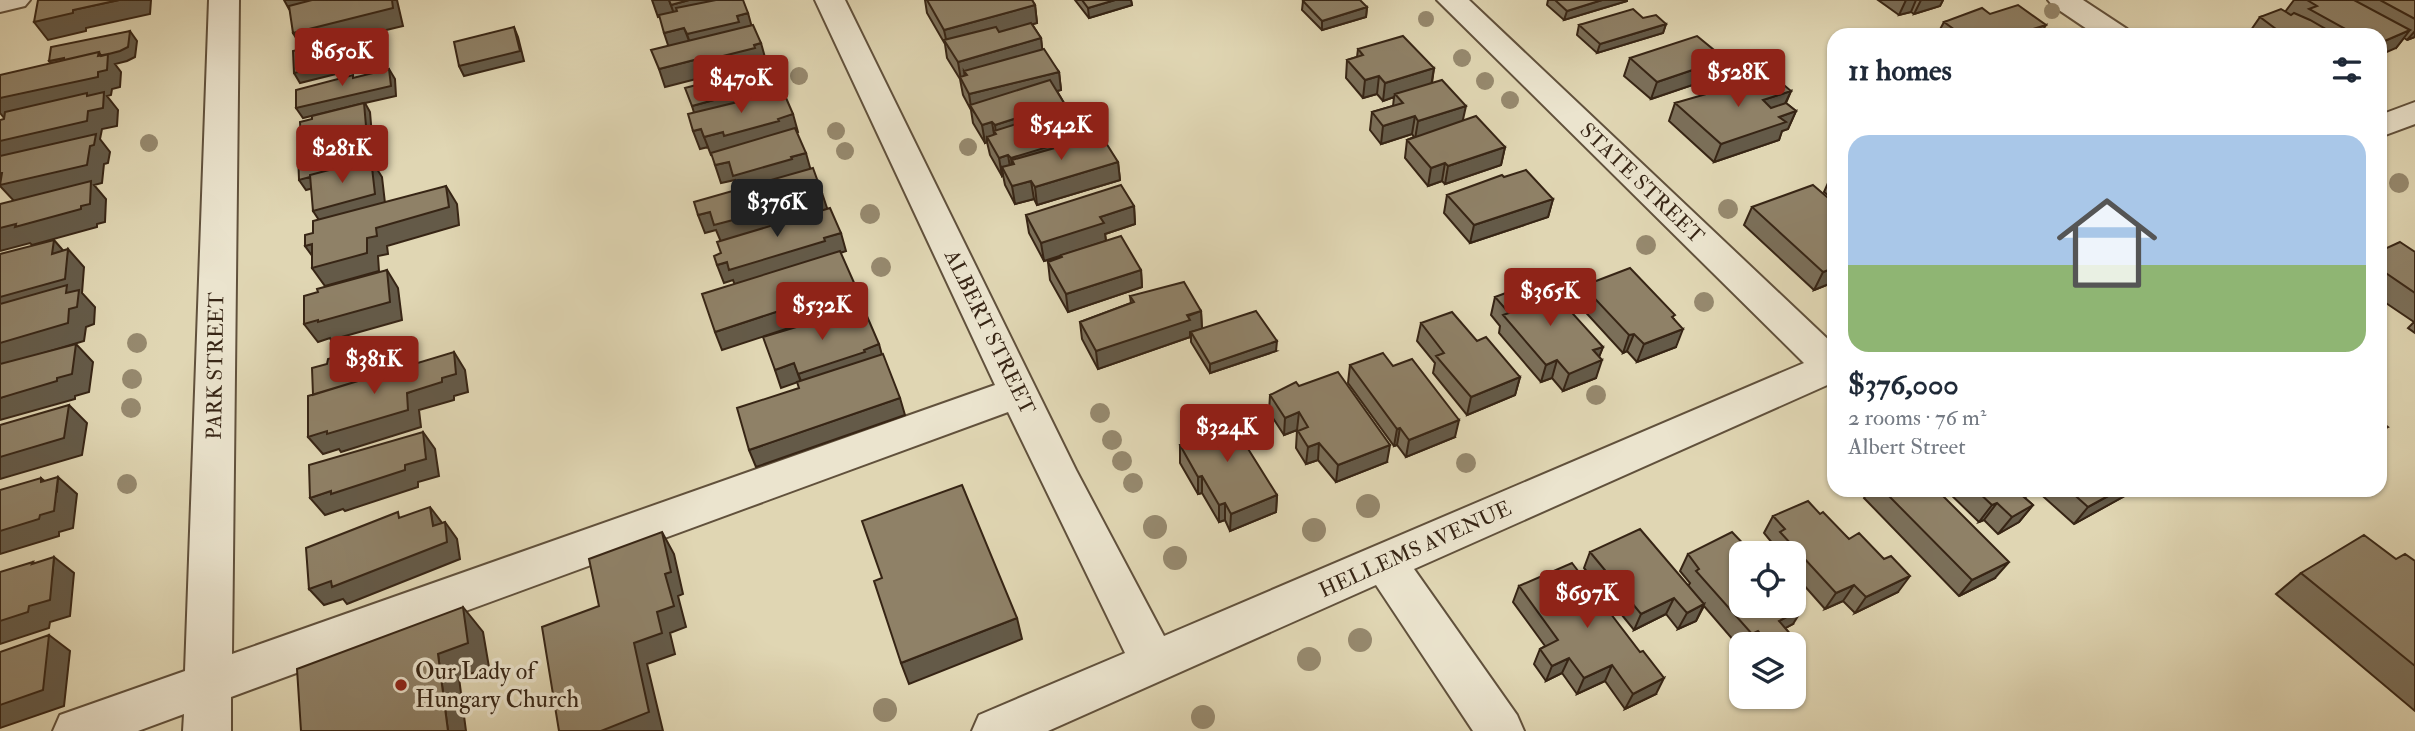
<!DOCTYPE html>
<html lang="en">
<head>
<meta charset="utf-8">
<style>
  :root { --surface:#fff; --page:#f2f2f3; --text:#1f2937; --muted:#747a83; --line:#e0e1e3; --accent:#8f2418 }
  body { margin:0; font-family:"IM FELL Double Pica",serif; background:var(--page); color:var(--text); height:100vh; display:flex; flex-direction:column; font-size:26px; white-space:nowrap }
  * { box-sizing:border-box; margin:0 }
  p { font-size:23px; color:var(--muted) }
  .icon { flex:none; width:38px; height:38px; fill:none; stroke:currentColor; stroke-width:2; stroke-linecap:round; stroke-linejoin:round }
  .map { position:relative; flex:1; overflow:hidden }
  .details { position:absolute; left:1827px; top:28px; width:560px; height:469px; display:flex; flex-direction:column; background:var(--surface); border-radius:21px; box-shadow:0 2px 5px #0004 }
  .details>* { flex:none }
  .tools { position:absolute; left:1729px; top:541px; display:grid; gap:14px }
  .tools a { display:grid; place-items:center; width:77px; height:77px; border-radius:14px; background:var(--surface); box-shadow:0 2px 5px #0004; font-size:35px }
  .price { position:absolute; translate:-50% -60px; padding:0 16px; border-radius:7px; background:var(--accent); color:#fff; font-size:23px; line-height:46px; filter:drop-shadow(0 2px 4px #0008) }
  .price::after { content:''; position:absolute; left:50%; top:42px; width:21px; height:16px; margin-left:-10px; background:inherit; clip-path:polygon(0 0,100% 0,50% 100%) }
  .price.current { background:#222; color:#fff }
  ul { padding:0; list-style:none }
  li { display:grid; align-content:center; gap:14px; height:371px; padding:0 21px }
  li+li { border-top:2px solid var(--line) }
  li span { display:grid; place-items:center; height:217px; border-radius:21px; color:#555 }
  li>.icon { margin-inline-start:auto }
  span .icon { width:126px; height:126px; fill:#fffc; stroke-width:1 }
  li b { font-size:30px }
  h2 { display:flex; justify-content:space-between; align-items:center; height:84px; padding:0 21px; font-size:30px }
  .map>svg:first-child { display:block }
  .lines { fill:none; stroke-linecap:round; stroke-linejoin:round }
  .minor-casing { stroke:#61513c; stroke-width:4 }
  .minor { fill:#ebe4ce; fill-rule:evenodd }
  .tree { fill:#96896e }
  .wall { fill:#7b6f59; stroke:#372515; stroke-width:2 }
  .shaded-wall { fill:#645a48; stroke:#372515; stroke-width:2 }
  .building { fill:#8f8167; stroke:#372515; stroke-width:2 }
  .poi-dot { fill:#8f2418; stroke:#ebe4ce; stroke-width:2.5 }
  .labels { text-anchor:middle; stroke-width:7; stroke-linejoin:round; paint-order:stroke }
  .street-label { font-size:21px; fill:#372515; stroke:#ebe4ce }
  .near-poi-label { font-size:24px; fill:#372515; stroke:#ebe4ce; text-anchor:start }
</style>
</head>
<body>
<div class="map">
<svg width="2415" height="731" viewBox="0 0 2415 731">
  <rect width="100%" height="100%" fill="#e0d6b3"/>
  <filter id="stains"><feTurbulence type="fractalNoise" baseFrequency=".00286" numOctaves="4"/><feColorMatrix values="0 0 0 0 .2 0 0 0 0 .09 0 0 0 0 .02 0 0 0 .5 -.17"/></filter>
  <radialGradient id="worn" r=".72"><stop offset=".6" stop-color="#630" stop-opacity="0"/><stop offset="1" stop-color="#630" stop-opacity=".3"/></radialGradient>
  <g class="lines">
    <defs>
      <path id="minor" d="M0,0H30L25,6L0,12Z
        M209,0H239L232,654L995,385L815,0H845L1076,470L1164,636L1804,363L1437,0H1469L1834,345V382L1414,569L1517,715L1524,731H1473L1376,585L1048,731H972L979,715L1125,653L1008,412L231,697V731H183L184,714L138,731H53L60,715L185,671Z
        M2048,0H2083L2127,29L2131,35H2096L2053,6Z
        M2415,102V124L2380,137V115Z"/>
    </defs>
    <use href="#minor" class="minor-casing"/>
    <use href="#minor" class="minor"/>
  </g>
  <g class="tree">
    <circle cx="2052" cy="11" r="8"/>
    <circle cx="1426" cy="19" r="8"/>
    <circle cx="1462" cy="58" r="9"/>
    <circle cx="799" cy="76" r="9"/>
    <circle cx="1485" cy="81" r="9"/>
    <circle cx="1510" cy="100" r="9"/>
    <circle cx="836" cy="131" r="9"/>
    <circle cx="149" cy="143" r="9"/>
    <circle cx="968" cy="147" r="9"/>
    <circle cx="845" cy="151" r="9"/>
    <circle cx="2399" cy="183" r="10"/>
    <circle cx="1728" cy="209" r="10"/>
    <circle cx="870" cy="214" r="10"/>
    <circle cx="1646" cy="245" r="10"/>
    <circle cx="881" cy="267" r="10"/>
    <circle cx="1704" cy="302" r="10"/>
    <circle cx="137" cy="343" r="10"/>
    <circle cx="132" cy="379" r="10"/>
    <circle cx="1596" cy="395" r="10"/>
    <circle cx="131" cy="408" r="10"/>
    <circle cx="1100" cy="413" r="10"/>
    <circle cx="1112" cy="440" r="10"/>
    <circle cx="1122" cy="461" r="10"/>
    <circle cx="1466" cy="463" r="10"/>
    <circle cx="1133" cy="483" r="10"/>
    <circle cx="127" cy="484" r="10"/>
    <circle cx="1368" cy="506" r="12"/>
    <circle cx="1155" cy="527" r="12"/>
    <circle cx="1314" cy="530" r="12"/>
    <circle cx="1175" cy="558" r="12"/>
    <circle cx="1360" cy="640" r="12"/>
    <circle cx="1309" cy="659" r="12"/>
    <circle cx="885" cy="710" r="12"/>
    <circle cx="1203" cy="717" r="12"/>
  </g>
  <path class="wall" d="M925,0H1032L1035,5L1037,23L1032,24L1041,38L1042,50L1059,72L1061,90L1057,91L1064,103L1066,121L1082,128L1083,140L1118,162L1120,180L1037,205L1034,199L1015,204L1005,185L1003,175L1002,176L990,155L987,142L985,143L973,123L971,110L963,95L960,79L947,58L945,44L927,13Z
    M1075,0H1131L1132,5L1089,18Z
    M1548,0H1627V1L1564,20L1547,5Z
    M1878,0H1943L1940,6L1914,14L1911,12L1899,15Z
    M2294,0H2415V37L2407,40L2404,38L2396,48L2380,35H2235L2251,30L2260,17L2285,12Z
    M1303,1L1367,7L1366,17L1322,30L1302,10Z
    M1990,14L2040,35H1937L1944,22Z
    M1643,18L1666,24L1663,33L1597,53L1577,35L1579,25Z
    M1358,49L1434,68L1432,83L1463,121L1505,147L1501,165L1445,184L1442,181L1428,186L1405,158L1407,140L1414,137L1412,134L1381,144L1370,130L1372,112L1393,106L1394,97L1383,101L1377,94L1363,98L1346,78L1347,60L1357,57Z
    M1630,58L1719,76L1651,99L1624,76Z
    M1791,91L1786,103L1796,111L1788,129L1782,131L1779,140L1714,162L1669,121L1675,103Z
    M1834,173V200L1824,192L1832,174Z
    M1447,195L1553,199L1548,217L1470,243L1444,213Z
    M1834,203V282L1814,290L1744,225L1752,207Z
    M1134,206L1135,224L1105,234L1106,241L1141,270L1142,287L1068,312L1050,280L1048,262L1061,258V256L1044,261L1029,233L1026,215Z
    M2380,244L2387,248L2415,252V333L2408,328L2414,322L2380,299Z
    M1583,286L1674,319L1676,347L1637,362L1627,351L1623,353L1578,304Z
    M1130,296L1201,311L1202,329L1190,332V337L1098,369L1082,339L1080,322L1131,303Z
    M1552,296L1603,347L1599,357L1596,378L1563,391L1552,378L1541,382L1499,333L1500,326L1491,315L1495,297Z
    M1421,323L1477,341L1520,377L1515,395L1467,415L1433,373L1435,363L1417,341Z
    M1191,332L1276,351L1210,373L1191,342Z
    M1350,365L1393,366L1455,437L1406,457L1397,445L1394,446L1348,383Z
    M1299,386L1387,462L1336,482L1318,460L1306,464L1296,448L1297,430L1284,435L1269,412L1270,395Z
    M1187,427L1277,495L1276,512L1230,531L1225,520L1219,522L1202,493L1198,494L1180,463V445L1187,443Z
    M1869,490H1937L1995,578L1959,596L1864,498Z
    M1946,490H2031L2025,498L2033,505L2019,522L1998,534L1984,520L1979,522Z
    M2036,490H2132L2130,493L2074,524Z
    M1820,514L1849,539L1884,559L1898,592L1855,613L1843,601L1825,609L1794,574V553H1775L1771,548L1773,544L1764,533L1773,516Z
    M1590,552L1688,586L1690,583L1680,571L1688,554L1793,624L1785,628L1791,635L1785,644H1741V649L1704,606L1696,621L1678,629L1666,614L1634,630L1584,568Z
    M2396,559L2415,561V711L2276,594L2301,573Z
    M1519,586L1656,694L1625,709L1605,681L1577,694L1562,673L1546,681L1534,664L1540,649L1545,646L1513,602Z"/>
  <path class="shaded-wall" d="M119,0H151L150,14L86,28V31L48,40L34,22L73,10Z
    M284,0H330L289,9Z
    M392,0H397L403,26L357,37L362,46L364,67L300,83L294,73L304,51L293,33Z
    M652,0H669L674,14L658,17Z
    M689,0H742L677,23L671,5Z
    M1115,0H1131L1132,5L1089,18L1088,8Z
    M1602,0H1627V1L1564,20L1567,11Z
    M1906,0H1916L1911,12L1899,15Z
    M1921,0H1943L1940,6L1914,14Z
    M1035,5L1037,23L949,48L947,44L944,30Z
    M1367,7L1366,17L1322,30V21Z
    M748,13L753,31L693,52L687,34L737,16Z
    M1666,24L1663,33L1597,53L1600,44Z
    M2046,25L2040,35H2014Z
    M514,27L518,37L524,61L464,76L459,66Z
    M684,28L691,46L670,51L664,33Z
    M2410,30L2396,48L2380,55V43Z
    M130,31L137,41L135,57L127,61L115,64L121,72L120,87L112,89L111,95L107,96L118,110L117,126L102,129L100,139L110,152L108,163L104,164L102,183L94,185L106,199L105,222L97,224V227L32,245L30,243L0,251V228L16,203L0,186V141L4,118L0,113V98L57,71L49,61L99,52Z
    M2415,31V37L2407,40Z
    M1041,38L1043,56L967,75L964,71L965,79L961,80L958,62Z
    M761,43L766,61L760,63L761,66L705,80L699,62Z
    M698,59L704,77L665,87L659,69Z
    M1725,59L1719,76L1651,99L1657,82Z
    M1434,68L1431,86L1395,94L1394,97L1383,101L1385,83Z
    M389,69L395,79L396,96L365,103L370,112L372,136L369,137L373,145L375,166L382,177L386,212L325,229L313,211L373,172L306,190L299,180L319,150L317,146L307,149L301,139L313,136L364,103L303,118L296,108Z
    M1059,72L1061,90L974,112L971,107L969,94Z
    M1379,76L1377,94L1363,98L1365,80Z
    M776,83L779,93L695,116L692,106Z
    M1791,91L1783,108L1756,118L1763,100Z
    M1064,103L1066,121L997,143L995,125Z
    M1466,106L1462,124L1415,139L1418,121Z
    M1796,111L1788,129L1782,131L1779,140L1714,162L1721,144L1779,117Z
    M793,114L798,132L711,155L704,137Z
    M1415,116L1412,134L1381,144L1383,126Z
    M992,122L995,140L987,137V142L985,143L982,125Z
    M1082,128L1084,146L1014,164L1012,160L1015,176H1013L1011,158L1066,133Z
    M701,129L708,147L700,149L693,131Z
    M1505,147L1501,165L1445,184L1448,166Z
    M806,153L811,171L740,194L735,180L721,183L715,165L729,162L791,157Z
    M1008,155L1011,173L1002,167L1003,175L1002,176L999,158Z
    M1118,162L1120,180L1037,205L1035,187Z
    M1445,163L1442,181L1428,186L1431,168Z
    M1031,181L1034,199L1015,204L1012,186Z
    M446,186L457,204L459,225L387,246L388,254L378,256L379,271L325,286L312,268L367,238L376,228Z
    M822,193L828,211L721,242L716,230L705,233L698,215L710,212L812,196Z
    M1553,199L1548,217L1470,243L1474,225Z
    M1134,206L1135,224L1105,234L1106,241L1044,261L1041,243L1100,217Z
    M841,233L846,251L736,288L733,280L724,283L717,265Z
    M54,240L67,255L68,249L84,267L82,293L95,307L94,324L86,327L84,341L0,366V297Z
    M312,244L318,264L305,246Z
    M1834,268V282L1814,290L1823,272Z
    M387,270L398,288L402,320L331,340L330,338L318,342L304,324Z
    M1141,270L1142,287L1068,312L1066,294Z
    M859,294L864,312L792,336L785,318Z
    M782,310L789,328L722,350L715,332Z
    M1201,311L1202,329L1190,332V337L1098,369L1096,351Z
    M1683,329L1676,347L1637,362L1644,344Z
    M1634,334L1627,351L1623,353L1629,335Z
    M1277,341L1276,351L1210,373V364Z
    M402,342L408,351L409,368L320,405L397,361Z
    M76,344L93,362L89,392L75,396V399L0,420V398L57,378Z
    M879,344L884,362L804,391L798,374Z
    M1603,347L1597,362L1602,360L1596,378L1563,391L1569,374L1593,350Z
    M454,352L465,370L468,392L454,396V400L419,410L421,427L341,452L339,449L323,454L308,437L442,378Z
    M1557,360L1552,378L1541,382L1546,365Z
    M794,363L801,381L781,388L775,370Z
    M1520,377L1515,395L1467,415L1471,397Z
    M900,398L905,415L756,467L749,450Z
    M69,405L87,423L82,455L0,479V457Z
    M1299,412L1297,430L1284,435L1285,418Z
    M1459,420L1455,437L1406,457L1409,440Z
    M1400,428L1397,445L1394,446L1397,429Z
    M423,432L435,449L439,476L418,482V487L345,511L343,509L325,515L310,498L405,465Z
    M1319,443L1318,460L1306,464L1308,447Z
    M1390,445L1387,462L1336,482L1338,465Z
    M1202,476V493L1198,494V477Z
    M58,477L77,494L73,528L59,532V536L0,554V531L41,482V478L57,491Z
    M2022,490H2031L2023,500L2018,492Z
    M2119,490H2132L2130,493L2074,524L2088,507Z
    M1277,495L1276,512L1230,531L1231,514Z
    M1225,503V520L1219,522V505Z
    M1997,503L1984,520L1979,522L1992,505Z
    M2033,505L2019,522L1998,534L2012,517Z
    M430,507L443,524L433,526Z
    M445,522L457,539L460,559L347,604L343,599L324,605L309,589Z
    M662,532L674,554L683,594L678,596L686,627L670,633L675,654L647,664L663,731H601L634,643L657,612L665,574Z
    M54,557L74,573L70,616L50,622L49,628L0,644V621L33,562L52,578Z
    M2009,562L1995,578L1959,596L1972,580Z
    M1910,576L1898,592L1855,613L1866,597Z
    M1854,585L1843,601L1825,609L1836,593Z
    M1674,598L1666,614L1634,630L1641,614Z
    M1704,604L1696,621L1678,629L1687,613Z
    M463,607L483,632L489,667L459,678L466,731H448L438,654Z
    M1803,608L1793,624L1769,637L1779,621Z
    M1017,618L1022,639L909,684L901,663Z
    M1758,631L1750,644H1746L1752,634Z
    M49,635L70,651L64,706L0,728V705Z
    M1791,635L1785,644H1774Z
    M1569,658L1562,673L1546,681L1552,666Z
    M1612,665L1605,681L1577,694L1584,678Z
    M1664,678L1656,694L1625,709L1633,694Z"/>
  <path class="building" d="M38,0H119L73,10V13L34,22Z
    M312,0H392L393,8L293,33L289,6Z
    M669,0H689L671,5Z
    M716,0H743L748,13L737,16L739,22L687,34L684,28L664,33L659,15L677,11L676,8Z
    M927,0H1032L1035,5L944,30Z
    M1082,0H1115L1088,8Z
    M1305,0H1360L1367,7L1322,21L1303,1Z
    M1555,0H1602L1567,11Z
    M2307,0H2354L2410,30L2380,43V35H2361L2350,29L2347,30L2309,9L2317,6Z
    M2380,0H2415V19Z
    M2018,5L2046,25L2014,35H1962L1944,22L1982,8L1990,14Z
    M1633,9L1643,18L1656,15L1666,24L1600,44L1579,25Z
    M2281,9L2291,15L2294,13L2310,20L2336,35H2284L2260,17Z
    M1031,23L1041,38L958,62L944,40L996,27L999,32Z
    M753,25L761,43L754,45L755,48L699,62L698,59L659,69L651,50Z
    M514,27L520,51L459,66L454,42Z
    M2253,29L2263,35H2235Z
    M130,31L128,47L120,51L101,56L99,52L64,60V58L49,61L51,47Z
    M357,36L358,58L294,73L293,51Z
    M1403,36L1434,68L1385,83L1379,76L1365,80L1347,60L1363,55L1358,49Z
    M1697,36L1725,59L1657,82L1630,58Z
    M1044,49L1059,72L969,94L960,77L967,75L964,71Z
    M99,52L98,56L108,54L107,70L98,72V77L0,98V75Z
    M769,66L776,83L692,106L685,88Z
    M389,69L391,86L296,108V90L353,75V78Z
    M1772,75L1791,91L1763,100L1771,108L1786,103L1796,111L1779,117L1786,122L1721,144L1675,103Z
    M1050,80L1064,103L995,125L992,122L982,125L970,105Z
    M1442,80L1466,106L1418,121L1415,116L1383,126L1372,112L1403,103L1395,94Z
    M783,91L793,114L778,119L779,121L724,136L723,132L704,137L701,129L693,131L688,114Z
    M104,92L103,108L88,111L87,121L0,141V120L4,119L5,112L87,93V96Z
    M364,103L366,126L313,140V136L301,139L300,122L312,119V116Z
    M1052,113L1059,124L1075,118L1082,128L1066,133L1071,140L1011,158L1008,155L999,158L987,137L996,134L994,131Z
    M1476,116L1505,147L1448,166L1445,163L1431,168L1407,140Z
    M795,128L806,153L791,157L792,159L733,176L729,162L715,165L711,153Z
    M96,134L94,145L90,146L87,165L0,185L2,173H0V156Z
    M367,135L370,159L310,175V177L299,180L298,153Z
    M1101,135L1118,162L1035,187L1031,181L1012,186L1002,167L1014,164L1012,160Z
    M371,159L375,194L313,211L310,175Z
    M813,168L822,193L812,196L813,199L714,225L710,212L698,215L694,202Z
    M1526,170L1553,199L1474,225L1447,195L1502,175L1504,177Z
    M91,181L90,204L81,206V209L15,227L16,224L0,228V204Z
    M1121,185L1134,206L1100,217L1104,223L1041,243L1026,215Z
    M1813,185L1834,203V268L1823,272L1752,207Z
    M446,186L449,207L376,228L377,236L367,238V253L312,268V244L305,246V235L313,233V221Z
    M830,208L841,233L824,238L825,241L729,270L727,262L717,265L714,256L721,253L717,242Z
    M1121,236L1141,270L1066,294L1048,262L1062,257L1061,255Z
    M54,240L52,254L68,249L65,279L0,297V254Z
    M2400,242L2415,252V293L2380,269V244L2387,248Z
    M840,251L859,294L785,318L782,310L715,332L702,294Z
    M1630,268L1675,315L1672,317L1683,329L1644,344L1634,334L1629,335L1583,286Z
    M387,270L390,302L318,322V320L304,324V296L318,292L317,289Z
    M1538,281L1552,296L1556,295L1603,347L1593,350L1602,360L1569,374L1557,360L1546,365L1503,315L1509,313L1495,297Z
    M1184,282L1201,311L1187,315L1190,320L1096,351L1080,322L1134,302L1130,296Z
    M67,285L66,293L79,290L77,307L69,309L68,323L0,343V304Z
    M863,307L879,344L864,350L865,352L798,374L794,363L775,370L763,337Z
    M1256,311L1277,341L1210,364L1191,332Z
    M1452,312L1477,341L1486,337L1520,377L1471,397L1436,356L1444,353L1421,323Z
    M388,342L389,346L402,342L403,359L397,361V369L313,395L312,368L327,364L328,359Z
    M76,344L72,374L57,378V381L0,398V364Z
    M454,352L456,374L442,378V382L407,393L408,410L327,434V431L308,437V396Z
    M1383,353L1393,366L1412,359L1459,420L1409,440L1400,428L1397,429L1350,365Z
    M883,354L900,398L749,450L737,408L799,388L797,382Z
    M1338,372L1390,445L1338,465L1319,443L1308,447L1298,431L1308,427L1299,412L1285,418L1270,395L1296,382L1299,386Z
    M69,405L64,438L0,457V425Z
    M1225,412L1277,495L1231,514L1225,503L1219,505L1202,476L1198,477L1180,445L1195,440L1187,427Z
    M2380,421L2388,427L2380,431Z
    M423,432L426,459L405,465V470L331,494V491L310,498L309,465Z
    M58,477L54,511L40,515L39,519L0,531V490L41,478V482Z
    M962,485L1017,618L901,663L874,581L882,578L862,521Z
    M1883,490H1937L2009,562L1972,580Z
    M1976,490H2022L2018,492L2033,505L2012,517L1997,503L1992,505Z
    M2069,490H2119L2088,507Z
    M1808,501L1820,514L1823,512L1849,539L1859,533L1884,559L1891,556L1910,576L1866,597L1854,585L1836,593L1780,532L1785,529L1773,516Z
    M430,507L433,526L445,522L447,542L332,587L331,581L309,589L306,548L398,512L399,518Z
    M1640,529L1704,604L1687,613L1674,598L1641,614L1590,552Z
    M662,532L671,572L665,574L674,606L657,612L662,633L634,643L649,712L601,731H559L542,627L599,606L589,559Z
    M1732,532L1752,553H1741V606H1794V598L1803,608L1779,621L1791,635L1774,644H1769L1758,631L1752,634L1696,571L1699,569L1688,554Z
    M2364,535L2396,559L2405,554L2415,561V666L2301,573Z
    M54,557L50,600L29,606L28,612L0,621V572L33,562L32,564Z
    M1572,563L1640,652L1643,651L1664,678L1633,694L1612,665L1584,678L1569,658L1552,666L1540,649L1558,640L1519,586Z
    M463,607L468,643L438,654L448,731H301L297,669Z
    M49,635L43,690L0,705V652Z"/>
  <circle class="poi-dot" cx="401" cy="685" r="7"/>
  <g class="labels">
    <g class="street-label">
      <text transform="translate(1642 183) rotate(44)" y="7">STATE STREET</text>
      <text transform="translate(990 332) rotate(64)" y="7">ALBERT STREET</text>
      <text transform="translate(215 366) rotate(-89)" y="7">PARK STREET</text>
      <text transform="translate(1415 549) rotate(-24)" y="7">HELLEMS AVENUE</text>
    </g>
    <g class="near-poi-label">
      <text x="415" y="679">Our Lady of<tspan x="415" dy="28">Hungary Church</tspan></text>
    </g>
  </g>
  <rect width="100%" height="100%" filter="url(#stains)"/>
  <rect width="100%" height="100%" fill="url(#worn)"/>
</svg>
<div class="tools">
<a><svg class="icon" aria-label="locate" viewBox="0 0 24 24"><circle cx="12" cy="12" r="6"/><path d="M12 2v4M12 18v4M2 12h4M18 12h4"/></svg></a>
<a><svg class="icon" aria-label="layers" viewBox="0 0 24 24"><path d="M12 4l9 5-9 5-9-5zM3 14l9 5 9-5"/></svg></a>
</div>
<b class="price" style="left:342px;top:88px">$650K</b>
<b class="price" style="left:1738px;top:109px">$528K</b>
<b class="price" style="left:741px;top:115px">$470K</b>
<b class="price" style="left:1061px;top:162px">$542K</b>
<b class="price" style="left:342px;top:185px">$281K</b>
<b class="price current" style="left:777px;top:239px">$376K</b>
<b class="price" style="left:1550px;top:328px">$365K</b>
<b class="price" style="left:822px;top:342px">$532K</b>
<b class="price" style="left:374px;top:396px">$381K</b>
<b class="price" style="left:1227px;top:464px">$324K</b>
<b class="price" style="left:1587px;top:630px">$697K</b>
<section class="details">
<h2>11 homes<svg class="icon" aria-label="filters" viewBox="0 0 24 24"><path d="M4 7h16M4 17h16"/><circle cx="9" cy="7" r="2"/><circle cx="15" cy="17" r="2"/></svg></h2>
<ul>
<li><span style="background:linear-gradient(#a9c7e8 60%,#8fb573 0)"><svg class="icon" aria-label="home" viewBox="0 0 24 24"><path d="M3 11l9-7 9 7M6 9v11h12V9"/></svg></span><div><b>$376,000</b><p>2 rooms · 76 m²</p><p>Albert Street</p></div></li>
</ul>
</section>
</div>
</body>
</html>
